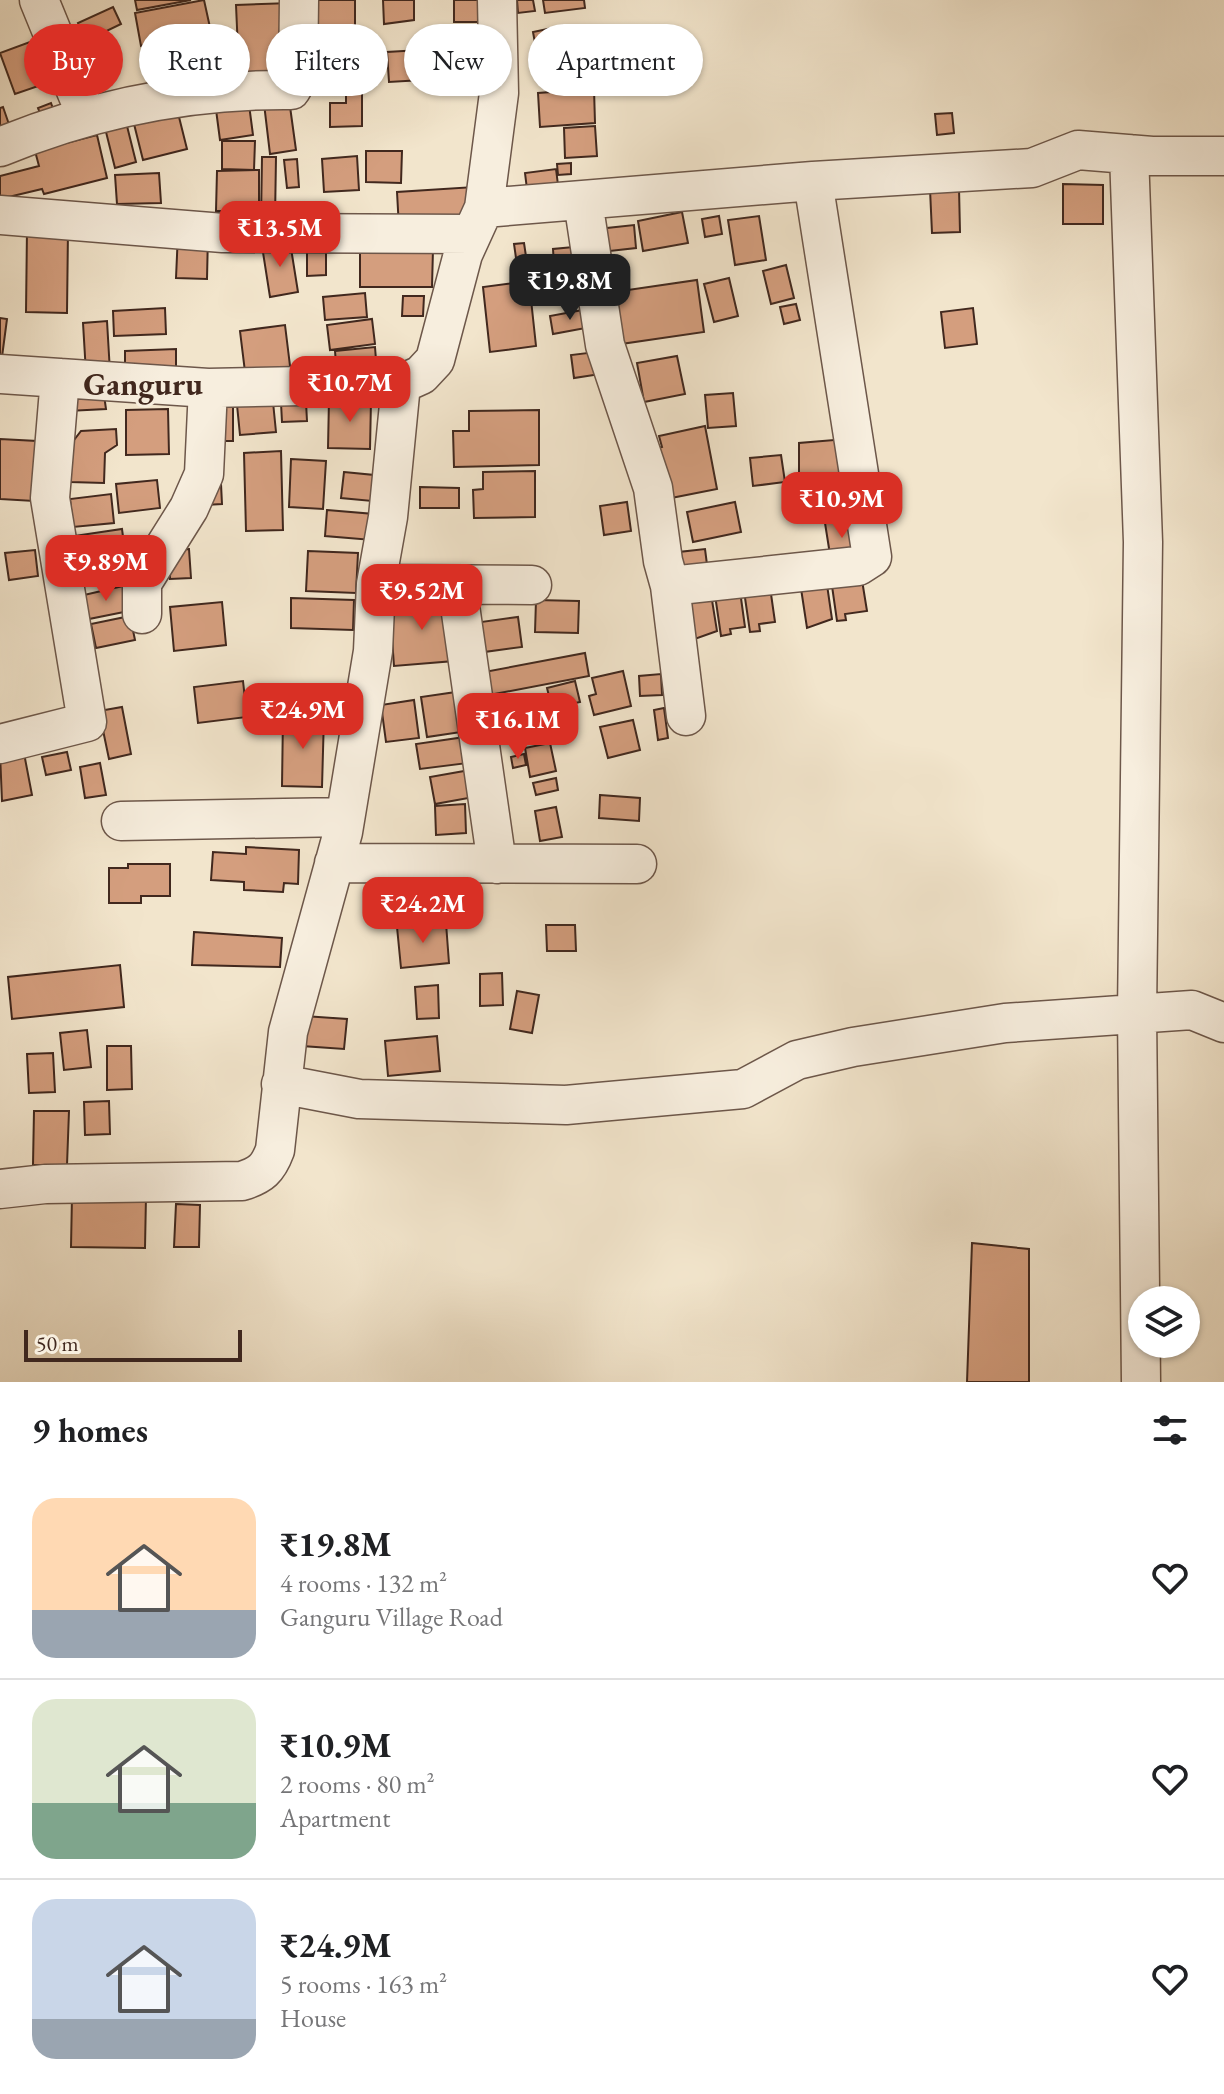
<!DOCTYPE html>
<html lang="en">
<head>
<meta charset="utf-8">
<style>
  :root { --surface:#fff; --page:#f2f2f2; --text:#202124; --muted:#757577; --line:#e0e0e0; --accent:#d93025 }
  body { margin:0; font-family:"EB Garamond",serif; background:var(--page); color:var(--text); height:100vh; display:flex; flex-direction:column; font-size:30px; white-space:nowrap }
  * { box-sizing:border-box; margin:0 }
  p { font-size:26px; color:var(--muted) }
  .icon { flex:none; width:44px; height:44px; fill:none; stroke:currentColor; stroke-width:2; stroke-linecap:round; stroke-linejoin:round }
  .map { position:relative; height:1382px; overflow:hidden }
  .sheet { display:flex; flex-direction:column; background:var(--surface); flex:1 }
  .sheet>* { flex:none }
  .banner { position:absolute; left:24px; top:24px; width:800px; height:72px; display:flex; gap:16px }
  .controls { position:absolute; left:1128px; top:1286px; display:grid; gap:16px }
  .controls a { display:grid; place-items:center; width:72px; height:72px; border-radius:50%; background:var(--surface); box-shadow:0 2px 6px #0004; font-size:40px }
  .scale { position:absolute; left:24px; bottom:20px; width:218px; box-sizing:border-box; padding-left:8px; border:4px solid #41281e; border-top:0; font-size:22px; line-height:28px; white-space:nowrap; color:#41281e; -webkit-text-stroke:6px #f7eede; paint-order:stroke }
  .price { position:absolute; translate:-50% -68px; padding:0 18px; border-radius:16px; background:var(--accent); color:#fff; font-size:26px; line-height:52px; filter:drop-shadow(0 2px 4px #0008) }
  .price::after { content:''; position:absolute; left:50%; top:48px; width:24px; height:18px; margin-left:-12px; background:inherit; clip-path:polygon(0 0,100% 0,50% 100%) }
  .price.on { background:#222; color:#fff }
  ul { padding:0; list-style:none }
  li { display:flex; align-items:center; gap:24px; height:200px; padding:0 32px }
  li+li { border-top:2px solid var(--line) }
  li span { display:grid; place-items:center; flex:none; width:224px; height:160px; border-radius:24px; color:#555 }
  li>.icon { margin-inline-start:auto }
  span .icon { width:96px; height:96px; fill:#fffc; stroke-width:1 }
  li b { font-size:34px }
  h2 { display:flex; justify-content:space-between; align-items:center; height:96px; padding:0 32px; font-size:34px }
  .pill { padding:0 28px; border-radius:36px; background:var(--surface); box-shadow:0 2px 6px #0004; font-size:28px; line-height:72px }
  .pill.on { background:var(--accent); color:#fff }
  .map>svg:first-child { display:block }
  .building { fill:#d49e7e; stroke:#41281e; stroke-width:2 }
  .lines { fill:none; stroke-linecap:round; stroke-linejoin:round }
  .minor-casing { stroke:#6d574a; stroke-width:41 }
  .minor { stroke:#f7eede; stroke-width:38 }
  .labels { text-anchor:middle; stroke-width:6; stroke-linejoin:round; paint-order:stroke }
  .quarter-label { font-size:32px; font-weight:bold; fill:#41281e; stroke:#f7eede }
</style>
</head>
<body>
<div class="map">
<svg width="1224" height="1382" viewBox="0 0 1224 1382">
  <rect width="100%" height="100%" fill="#f2e5cc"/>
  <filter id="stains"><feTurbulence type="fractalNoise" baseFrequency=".0025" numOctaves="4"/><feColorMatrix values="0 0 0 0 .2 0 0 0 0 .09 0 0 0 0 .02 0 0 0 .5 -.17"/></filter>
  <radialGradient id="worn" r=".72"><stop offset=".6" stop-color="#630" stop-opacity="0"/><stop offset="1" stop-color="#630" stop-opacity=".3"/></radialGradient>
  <path class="building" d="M135,0H191L137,10Z
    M204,0L211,32L141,46L135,13Z
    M312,0H355V38H330V46H312Z
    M383,0H414V20L384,24Z
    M454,0H480V22H454Z
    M517,0H533L535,11L518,13Z
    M543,0H584L585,8L545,13Z
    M291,3L293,70L239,73L236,5Z
    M113,7L121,24L86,41L78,23Z
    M562,26L566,47L537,54L533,32Z
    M38,39L53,81L15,94L0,53Z
    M209,45L213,62L146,76L142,58Z
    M461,48H476V85L438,86V62H462Z
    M420,50L422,80L389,82L387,52Z
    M594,89L595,123L540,127L538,93Z
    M288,92L296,150L270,154L263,95Z
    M362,92V126L330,127V103H346V93Z
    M248,97L253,135L220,140L215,102Z
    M51,103L56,117L43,121L38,108Z
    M3,107L12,133L0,137V108Z
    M178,113L187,149L143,160L134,124Z
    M952,113L954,133L937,135L935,114Z
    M126,122L136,162L115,168L105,128Z
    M595,126L597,156L565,158L564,128Z
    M97,135L107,178L44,194L42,189L0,199V176L39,166L35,151Z
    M222,141H255L254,170L222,169Z
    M366,151H402L401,183L366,182Z
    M357,156L359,190L324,192L322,159Z
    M262,157H276L275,219L261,220Z
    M297,159L299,187L287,188L284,160Z
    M571,163V174L558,175L557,164Z
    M556,169L559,193L528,197L525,173Z
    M259,170V211H216L217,171Z
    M159,173L161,203L117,204L115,175Z
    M1063,184L1103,185V224H1063Z
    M474,187L461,222L399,228L397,192Z
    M959,188L960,232L932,233L930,189Z
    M682,212L688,243L643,251L638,221Z
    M719,216L722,234L705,237L702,219Z
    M759,216L766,260L735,265L728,220Z
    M634,225L636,248L601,252L598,229Z
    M27,230H68L67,313L26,312Z
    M178,233L208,234L207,279L176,278Z
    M290,242L298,292L270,297L262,246Z
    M524,243L527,263L517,265L514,244Z
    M307,246H326V275L307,276Z
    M584,246L586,277L555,280L553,249Z
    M360,249H433L432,287H360Z
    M786,265L794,298L771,304L763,271Z
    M729,278L738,316L714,322L704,284Z
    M697,280L704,332L614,345L607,293Z
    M529,281L536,346L490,352L483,287Z
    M365,293L367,317L325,320L323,297Z
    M403,296H424L423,316H402Z
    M796,304L800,320L784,324L780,307Z
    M165,308L166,334L114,336L113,311Z
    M973,308L977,344L945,348L941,312Z
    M588,309L591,327L553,334L550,316Z
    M0,318L7,319L2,357L0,356Z
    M372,319L375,344L330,350L327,325Z
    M107,321L110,372L86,373L83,323Z
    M285,325L291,374L246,380L240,331Z
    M375,347L377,373L337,376L335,351Z
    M176,349V376L125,377V351Z
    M604,351L607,373L574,378L571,355Z
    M677,356L685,394L644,402L637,363Z
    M733,393L736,426L708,428L705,395Z
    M104,395L106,409L68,411L67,398Z
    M329,399L371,400L370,449L328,448Z
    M273,402L276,432L240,435L237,405Z
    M306,402L307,421L282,422L281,403Z
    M212,404H233V441H212Z
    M168,409L169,454L126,455V410Z
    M539,410V465L454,467L453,431H469V411Z
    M705,426L717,489L661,500L651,449L662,447L659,436Z
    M116,429L117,445L105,453L104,483L70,482L71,444L81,431Z
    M0,439L37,441L34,501L0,499Z
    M846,439L850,480L799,485V443Z
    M281,451L283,530L246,531L244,453Z
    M781,455L785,482L753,486L750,458Z
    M291,459L326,461L323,509L289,507Z
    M535,471V517L474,518L473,490L483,489V472Z
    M344,472L374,475L372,501L341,498Z
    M157,480L160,508L119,513L116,484Z
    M221,484L222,504L205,505L204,485Z
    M420,487L459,488V508H420Z
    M111,494L114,523L73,527L70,499Z
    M627,502L631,531L604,535L600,506Z
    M735,502L741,532L693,542L687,512Z
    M327,510L374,514L372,540L325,536Z
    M852,519L859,556L831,561L825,523Z
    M122,529L128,575L81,583L74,536Z
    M189,549L191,578L170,579L169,550Z
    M705,549L709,580L683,583L679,552Z
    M35,550L38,576L9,580L5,553Z
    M308,551L358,553L356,593L306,591Z
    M861,574L867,611L845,614L846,620L837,621L831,579Z
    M826,578L832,619L807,628L800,582Z
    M123,586L129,611L89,619L84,595Z
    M770,587L775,622L759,624L760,631L750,632L744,591Z
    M740,591L745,627L730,629L731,634L721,636L715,595Z
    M711,594L717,631L692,640L685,598Z
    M291,598L354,600L353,630L291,628Z
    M449,598L454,661L394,666L390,610L400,609V601Z
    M536,600L579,601L578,633L535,632Z
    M222,602L226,645L174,651L170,607Z
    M130,616L135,640L96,648L91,624Z
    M518,617L522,647L484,652L481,622Z
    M585,653L589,676L484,696L479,673Z
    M623,671L631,706L594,715L589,696L596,694L592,678Z
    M661,674L662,695L640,696L639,676Z
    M243,681L247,717L198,723L194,687Z
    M575,681L580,702L552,708L547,688Z
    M463,691L468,731L427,737L421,697Z
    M530,698L539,731L494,741L487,705Z
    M414,700L419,738L386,742L381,705Z
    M122,707L131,754L109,759L99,711Z
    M664,708L668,738L658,740L654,710Z
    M283,715L324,716L322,787L282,786Z
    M633,720L640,750L608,758L600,727Z
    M465,737L468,763L420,769L416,744Z
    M550,743L556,771L530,777L525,748Z
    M23,748L32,795L2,801L0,753Z
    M67,752L71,770L46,775L42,757Z
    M524,754L526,765L513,768L511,757Z
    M100,763L106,795L85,798L80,767Z
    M470,770L474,797L435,804L430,777Z
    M556,778L558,790L536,795L533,783Z
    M600,795L640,798L639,821L599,818Z
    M465,804L466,833L436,835L435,806Z
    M556,807L562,837L540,841L535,811Z
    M246,847L299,850L298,884L284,883L283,892L244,890V882L211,880L213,852L246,854Z
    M128,864H170V896H141V903H109V868H128Z
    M447,870L450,907L417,909L414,873Z
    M446,923L449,963L401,968L397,927Z
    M546,925H575L576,951H547Z
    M194,932L282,938L280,967L192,965Z
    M120,965L124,1007L12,1019L8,977Z
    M502,973L503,1005L480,1006V974Z
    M438,985L439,1018L417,1019L415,987Z
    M517,991L539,995L532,1033L510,1029Z
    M304,1016L347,1019L344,1049L302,1046Z
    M87,1030L91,1067L64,1070L60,1033Z
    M437,1036L440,1071L388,1076L385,1041Z
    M107,1046H131L132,1089L107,1090Z
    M53,1053L55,1092L29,1093L27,1054Z
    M109,1101L110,1134L85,1135L84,1102Z
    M34,1111H69L67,1165H33Z
    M72,1196H146L145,1248L71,1247Z
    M176,1204L200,1205L199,1247H174Z
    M972,1243L1029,1249V1382H967Z"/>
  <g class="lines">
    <defs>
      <path id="minor" d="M39,0L86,115
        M0,147C92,109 191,89 291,90L298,78L299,0
        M1129,154L1143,542L1137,1013L1141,1382
        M583,201L605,345L653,488L663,561L670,586L686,716
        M484,208L813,181L1032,168L1078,150L1152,156H1224
        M0,215L223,233L472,234
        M0,374L208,388L401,384L421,375L435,360L463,254L484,208L499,93L497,0
        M376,584L532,585
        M457,585L497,864
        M670,586L858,566L872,557L813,181
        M142,614V583L189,508L204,474L208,388
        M0,744L87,722L50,498L60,378
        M121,821L345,817
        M334,863L637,864
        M281,1084L359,1099L566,1105L743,1089L797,1060L853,1047L1005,1023L1192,1010L1224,1023
        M0,1189L45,1184L242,1181C261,1175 268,1169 275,1150L288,1032L343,832L373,651L376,584L388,517L401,384"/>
    </defs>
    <use href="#minor" class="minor-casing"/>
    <use href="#minor" class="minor"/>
  </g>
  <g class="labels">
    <g class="quarter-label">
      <text x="143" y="395">Ganguru</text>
    </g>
  </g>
  <rect width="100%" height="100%" filter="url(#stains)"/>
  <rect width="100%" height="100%" fill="url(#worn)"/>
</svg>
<div class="controls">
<a><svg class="icon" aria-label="layers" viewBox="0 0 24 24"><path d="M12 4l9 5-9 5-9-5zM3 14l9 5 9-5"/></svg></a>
</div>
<div class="scale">50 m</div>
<b class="price" style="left:280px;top:269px">₹13.5M</b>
<b class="price on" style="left:570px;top:322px">₹19.8M</b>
<b class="price" style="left:350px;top:424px">₹10.7M</b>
<b class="price" style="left:842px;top:540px">₹10.9M</b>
<b class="price" style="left:106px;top:603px">₹9.89M</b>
<b class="price" style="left:422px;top:632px">₹9.52M</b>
<b class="price" style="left:303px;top:751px">₹24.9M</b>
<b class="price" style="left:518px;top:761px">₹16.1M</b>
<b class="price" style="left:423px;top:945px">₹24.2M</b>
<div class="banner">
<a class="pill on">Buy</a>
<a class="pill">Rent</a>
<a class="pill">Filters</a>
<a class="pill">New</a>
<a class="pill">Apartment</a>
</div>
</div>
<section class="sheet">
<h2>9 homes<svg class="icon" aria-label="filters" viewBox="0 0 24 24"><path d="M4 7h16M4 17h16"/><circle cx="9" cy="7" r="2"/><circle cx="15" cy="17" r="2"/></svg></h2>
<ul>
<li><span style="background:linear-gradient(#ffd9b3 70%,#9aa5b1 0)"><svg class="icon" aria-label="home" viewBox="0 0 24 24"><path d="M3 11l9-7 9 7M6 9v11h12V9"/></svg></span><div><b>₹19.8M</b><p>4 rooms · 132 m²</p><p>Ganguru Village Road</p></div><svg class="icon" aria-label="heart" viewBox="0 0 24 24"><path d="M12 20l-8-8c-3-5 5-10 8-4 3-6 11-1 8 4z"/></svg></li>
<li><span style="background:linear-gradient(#dfe7d0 65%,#7fa58c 0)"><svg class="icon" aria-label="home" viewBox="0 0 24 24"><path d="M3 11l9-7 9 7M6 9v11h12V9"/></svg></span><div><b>₹10.9M</b><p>2 rooms · 80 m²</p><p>Apartment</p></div><svg class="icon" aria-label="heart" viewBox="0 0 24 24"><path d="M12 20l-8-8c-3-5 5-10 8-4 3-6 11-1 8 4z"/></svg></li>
<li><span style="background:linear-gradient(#c9d6e8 75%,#9aa5b1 0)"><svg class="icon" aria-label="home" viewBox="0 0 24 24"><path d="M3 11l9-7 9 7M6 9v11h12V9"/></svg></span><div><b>₹24.9M</b><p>5 rooms · 163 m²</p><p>House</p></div><svg class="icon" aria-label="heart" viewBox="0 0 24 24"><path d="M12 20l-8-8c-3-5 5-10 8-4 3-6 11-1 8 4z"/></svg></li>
</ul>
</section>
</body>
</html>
